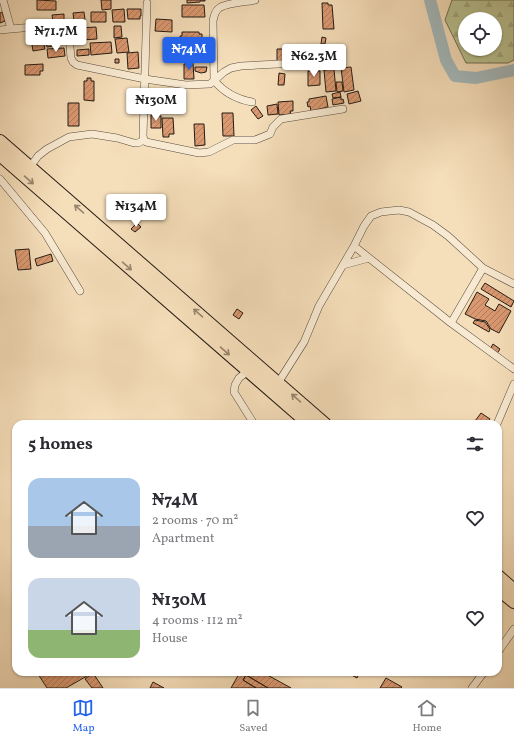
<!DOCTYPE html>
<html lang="en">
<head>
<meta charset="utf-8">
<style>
  :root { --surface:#fff; --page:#f2f2f3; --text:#2b2b33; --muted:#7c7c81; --line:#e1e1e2; --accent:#2563eb }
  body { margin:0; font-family:Vollkorn,serif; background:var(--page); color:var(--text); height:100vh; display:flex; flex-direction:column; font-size:15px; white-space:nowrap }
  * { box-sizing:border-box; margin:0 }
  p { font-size:13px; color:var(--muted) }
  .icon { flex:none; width:22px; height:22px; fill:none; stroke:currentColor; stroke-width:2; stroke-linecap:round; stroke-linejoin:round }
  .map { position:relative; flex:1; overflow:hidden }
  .drawer { position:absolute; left:12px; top:420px; width:490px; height:256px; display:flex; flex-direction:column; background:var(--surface); border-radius:12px; box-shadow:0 1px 3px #0004 }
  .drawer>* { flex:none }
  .buttons { position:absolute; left:458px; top:12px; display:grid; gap:8px }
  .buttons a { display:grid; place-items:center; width:44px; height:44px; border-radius:50%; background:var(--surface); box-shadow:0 1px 3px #0004; font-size:20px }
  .price { position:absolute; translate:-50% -34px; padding:0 9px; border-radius:4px; background:#fff; color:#222; font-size:13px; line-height:26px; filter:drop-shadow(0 1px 2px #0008) }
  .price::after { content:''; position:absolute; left:50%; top:24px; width:12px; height:9px; margin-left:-6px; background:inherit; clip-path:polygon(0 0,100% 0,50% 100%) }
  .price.active { background:var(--accent); color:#fff }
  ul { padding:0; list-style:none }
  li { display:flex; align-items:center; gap:12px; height:100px; padding:0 16px }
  li span { display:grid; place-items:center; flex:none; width:112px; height:80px; border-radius:12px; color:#555 }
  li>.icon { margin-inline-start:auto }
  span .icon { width:48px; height:48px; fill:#fffc; stroke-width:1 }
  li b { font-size:17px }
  h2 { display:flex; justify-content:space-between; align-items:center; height:48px; padding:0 16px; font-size:17px }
  .dock { display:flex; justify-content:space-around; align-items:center; height:56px; border-top:1px solid var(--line); background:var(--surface); font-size:11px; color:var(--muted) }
  .dock a { display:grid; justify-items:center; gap:2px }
  .dock .active { color:var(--accent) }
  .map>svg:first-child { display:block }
  .forest { fill:url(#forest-firs); stroke:#6f6e52; fill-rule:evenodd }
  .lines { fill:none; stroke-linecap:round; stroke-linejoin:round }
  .river { stroke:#a3b9bc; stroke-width:12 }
  .building { fill:url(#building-hatch); stroke:#251b14 }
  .minor-casing { stroke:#594c3e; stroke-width:8 }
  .trunk-casing { stroke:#251b14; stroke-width:14 }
  .minor { stroke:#f8ead2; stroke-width:7 }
  .trunk { stroke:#f5deba; stroke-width:12 }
  .oneway { stroke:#97866f }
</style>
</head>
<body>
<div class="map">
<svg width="514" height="688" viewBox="0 0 514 688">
  <defs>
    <pattern id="forest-firs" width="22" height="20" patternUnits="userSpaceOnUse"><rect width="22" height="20" fill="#b9c291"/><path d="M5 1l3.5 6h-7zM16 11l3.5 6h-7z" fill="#9fa67c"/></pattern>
    <pattern id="building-hatch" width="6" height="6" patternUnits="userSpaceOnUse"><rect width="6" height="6" fill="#db9971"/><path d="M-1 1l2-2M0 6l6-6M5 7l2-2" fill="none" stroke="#b17c5c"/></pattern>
  </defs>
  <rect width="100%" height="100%" fill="#f5deba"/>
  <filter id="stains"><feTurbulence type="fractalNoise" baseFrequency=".005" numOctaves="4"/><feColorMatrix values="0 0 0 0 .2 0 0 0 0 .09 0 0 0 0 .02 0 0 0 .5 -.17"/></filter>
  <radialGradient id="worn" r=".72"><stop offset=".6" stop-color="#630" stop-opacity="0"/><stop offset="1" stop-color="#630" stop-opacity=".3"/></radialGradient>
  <path class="forest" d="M452,0H514V60L508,63H466L445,20ZM465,19H495V49H465Z"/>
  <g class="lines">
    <path class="river" d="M430,0L446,60L455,76L476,78L514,70"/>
  </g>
  <path class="building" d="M37,0L56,1V10H37Z
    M101,0H111V9L102,10Z
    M187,0H205V1H200V2L187,3Z
    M322,3H328V5H332L334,29H323Z
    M182,5H204L205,17H182Z
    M124,9L125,22H113L112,10Z
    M127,9H141V16H140V19H128Z
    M2,12L5,21L0,23V13Z
    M84,12L85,20L74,21L73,13Z
    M91,12H106V22H91Z
    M64,14V21L53,22L52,15Z
    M156,19L172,20V32L155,31Z
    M114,26H121L122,37L114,38Z
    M96,27L97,39L80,40V28Z
    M40,31H43V36H40Z
    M57,32L60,45L47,47L45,35Z
    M182,32H199V34H202V46L181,44L180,36H182Z
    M42,36L45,49L33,51L31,38Z
    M322,37L326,38L325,44H321Z
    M127,38L129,52L117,53L115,39Z
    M111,42L112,53L91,55L90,43Z
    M309,46H319V59L309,60Z
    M64,48L65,56L48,58L47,49Z
    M89,49V55L77,56V50Z
    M277,49H290V61H277Z
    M138,52L139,68L128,69L127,53Z
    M115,59H119V63H115Z
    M193,63L194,79H184V64Z
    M43,64V71H40V75H25V65Z
    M195,67H207L206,72L201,73L195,71Z
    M351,67L354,90L344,92L341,68Z
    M334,69L336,91L326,92L324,70Z
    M308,71H320V85L308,86Z
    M279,73L285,74L284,85H278Z
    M87,78H91V81H94V101L84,100V81H87Z
    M336,82H342L343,91L337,92Z
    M358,91L361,101L349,104L347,94Z
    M340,92L341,97L333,98L332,94Z
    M326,96L328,107L311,111L310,106L308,107L307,102H309V99Z
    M341,97V100L343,99L344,103L333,105L332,99Z
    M293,101V111H290L291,114L279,115L278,102Z
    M68,103H79V126H68Z
    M277,104L278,114L268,115L267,106Z
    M256,106L263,116L258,119L251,110Z
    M222,113H233L234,136H223Z
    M151,115L161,116V128H151Z
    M162,118H173L174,134H169V137H163Z
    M194,124H204L205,145L195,146Z
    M137,223L141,227L135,232L131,229Z
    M29,249L31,269L18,270L15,250Z
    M51,254L53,261L37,266L35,259Z
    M485,283L514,301L511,307L481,289Z
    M477,292L489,299L485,305L495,311L499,304L511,311L499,333L491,329L486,321L475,319L465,314Z
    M237,309L243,313L239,319L233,315Z
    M475,320L485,322L490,329L489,332L473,323Z
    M493,344L500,349L496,355L489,351Z
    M481,413L490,419L486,424H480L475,421Z
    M42,672H85L87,676L66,688H47L38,674Z
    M240,672H262L291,688H268L246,675L243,680L256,688H231Z
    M346,672H360L357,678Z
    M93,673L103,688H92L85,679Z
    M246,675L268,688H256L243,680Z
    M386,678L402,687L401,688H380Z
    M153,682L164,688H150Z"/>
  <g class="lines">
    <defs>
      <path id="minor" d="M3,0L11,29
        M147,3L143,136L144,140L146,142L199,153L209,152L233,140H255L270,134L273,127L281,119L343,109
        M0,30L66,24L68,25L71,58L73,62L77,65L145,79L186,85L210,84L224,72L231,68L241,66L336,61
        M252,102C236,99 224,93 214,80L213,21C214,17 214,13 218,9C224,3 246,2 255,0
        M30,167L38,156L47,149L69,137L92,134L117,138L134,143H138L144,140
        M0,179L45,233L80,291
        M354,246L451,323L514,369
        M343,265L369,258
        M451,323L483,268
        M248,371L239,378L235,385L234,392L254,424
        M278,383L304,342L319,306L354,246L364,226L371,216L381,212L399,210L409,212L433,225L448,236L483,268L514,284
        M497,424L514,384
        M498,652L514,629
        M472,688L484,672"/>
      <path id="trunk" d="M0,141L325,424
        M0,155L309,424
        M498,576L514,590
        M498,589L514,602"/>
    </defs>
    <use href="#minor" class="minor-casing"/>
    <use href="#trunk" class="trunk-casing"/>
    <use href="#minor" class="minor"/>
    <use href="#trunk" class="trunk"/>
  </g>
  <defs><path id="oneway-shaft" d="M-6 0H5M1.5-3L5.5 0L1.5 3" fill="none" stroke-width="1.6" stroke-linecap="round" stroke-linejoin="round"/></defs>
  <g class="oneway">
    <use href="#oneway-shaft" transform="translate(29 180) rotate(41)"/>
    <use href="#oneway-shaft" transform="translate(79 209) rotate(-139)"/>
    <use href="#oneway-shaft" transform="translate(127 266) rotate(41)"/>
    <use href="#oneway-shaft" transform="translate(198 313) rotate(-139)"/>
    <use href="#oneway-shaft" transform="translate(225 351) rotate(41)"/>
    <use href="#oneway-shaft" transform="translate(296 398) rotate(-139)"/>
  </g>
  <rect width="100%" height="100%" filter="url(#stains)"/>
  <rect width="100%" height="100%" fill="url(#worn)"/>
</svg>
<div class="buttons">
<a><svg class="icon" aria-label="locate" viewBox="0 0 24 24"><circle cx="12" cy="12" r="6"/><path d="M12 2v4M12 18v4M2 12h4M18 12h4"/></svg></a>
</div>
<b class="price" style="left:56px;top:53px">₦71.7M</b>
<b class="price active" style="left:189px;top:71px">₦74M</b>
<b class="price" style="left:314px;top:78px">₦62.3M</b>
<b class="price" style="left:156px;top:122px">₦130M</b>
<b class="price" style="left:136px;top:228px">₦134M</b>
<section class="drawer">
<h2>5 homes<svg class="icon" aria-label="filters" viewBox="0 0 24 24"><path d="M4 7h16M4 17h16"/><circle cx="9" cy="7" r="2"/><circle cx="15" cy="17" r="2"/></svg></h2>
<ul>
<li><span style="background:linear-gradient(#a9c7e8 60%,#9aa5b1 0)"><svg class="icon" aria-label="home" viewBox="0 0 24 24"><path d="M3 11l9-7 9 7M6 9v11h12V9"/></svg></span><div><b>₦74M</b><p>2 rooms · 70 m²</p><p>Apartment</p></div><svg class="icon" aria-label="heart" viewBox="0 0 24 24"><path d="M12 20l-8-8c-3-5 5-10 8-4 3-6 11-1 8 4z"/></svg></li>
<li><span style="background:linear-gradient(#c9d6e8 65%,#8fb573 0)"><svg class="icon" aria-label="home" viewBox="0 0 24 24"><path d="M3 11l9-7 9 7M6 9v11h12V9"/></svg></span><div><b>₦130M</b><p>4 rooms · 112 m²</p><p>House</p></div><svg class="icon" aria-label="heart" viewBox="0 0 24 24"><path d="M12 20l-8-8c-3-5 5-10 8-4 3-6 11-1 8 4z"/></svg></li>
</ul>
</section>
</div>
<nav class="dock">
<a class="active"><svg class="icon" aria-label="map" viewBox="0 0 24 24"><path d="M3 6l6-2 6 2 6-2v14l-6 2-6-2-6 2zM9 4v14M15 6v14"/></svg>Map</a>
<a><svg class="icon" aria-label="saved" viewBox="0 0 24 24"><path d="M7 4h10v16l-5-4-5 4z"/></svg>Saved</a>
<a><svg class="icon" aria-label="home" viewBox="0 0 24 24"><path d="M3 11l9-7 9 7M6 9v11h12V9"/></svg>Home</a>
</nav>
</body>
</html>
